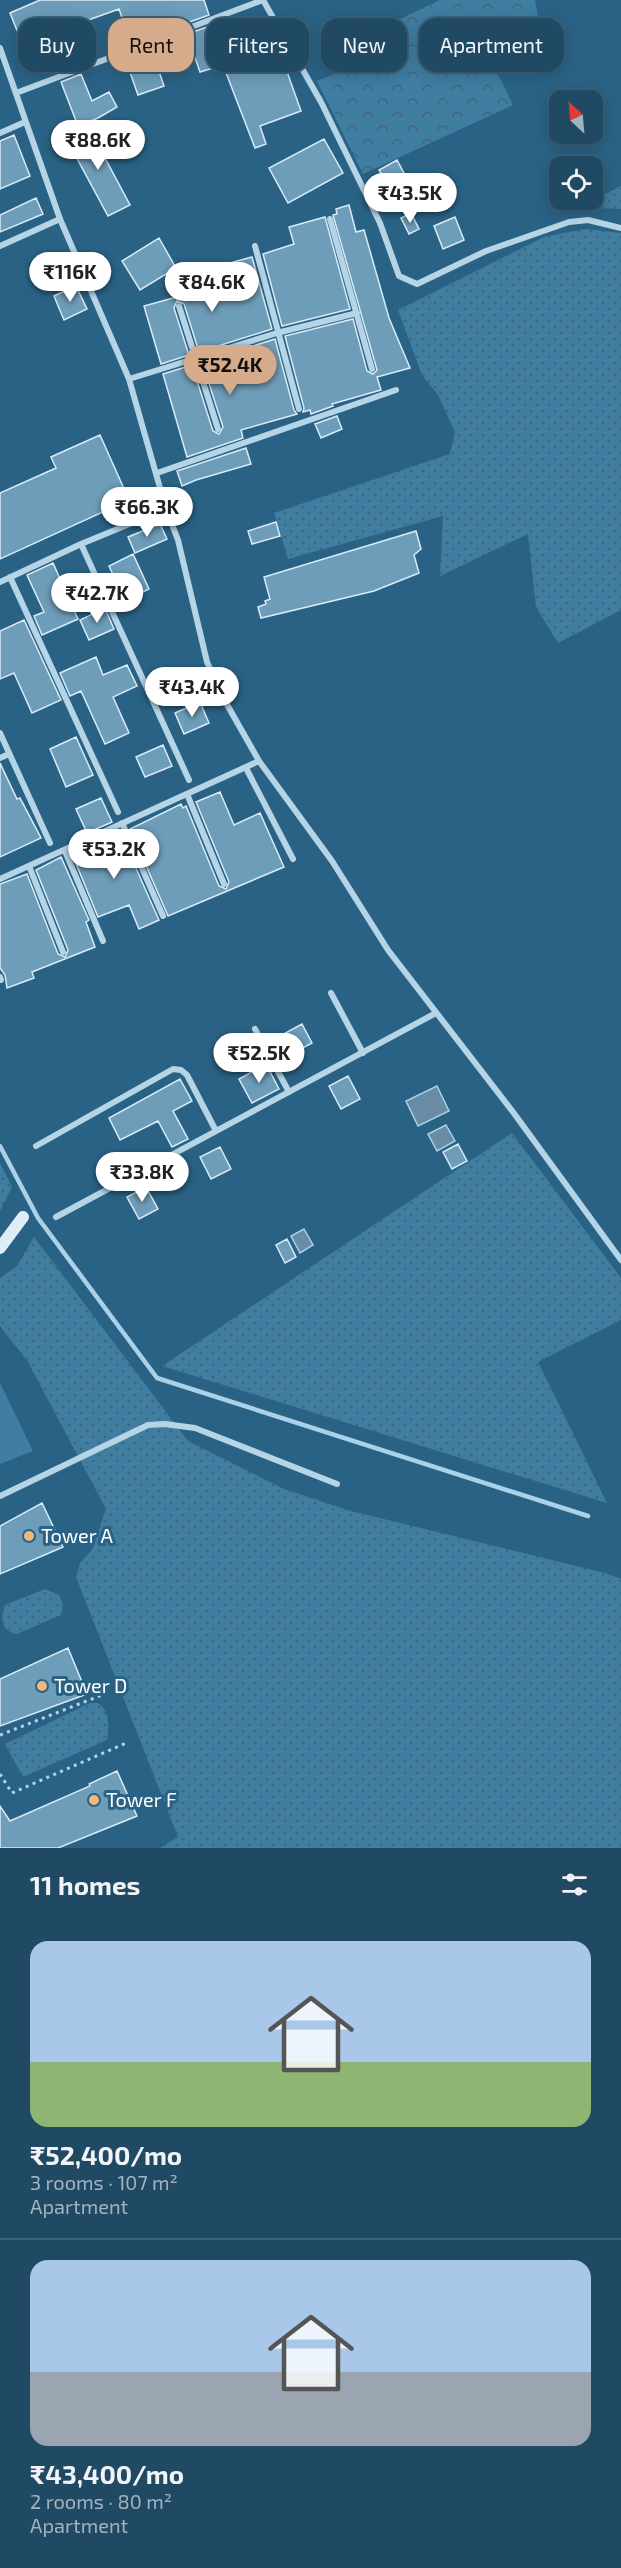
<!DOCTYPE html>
<html lang="en">
<head>
<meta charset="utf-8">
<style>
  :root { --surface:#204a64; --page:#2d546d; --text:#f1f3f6; --muted:#a2b3bf; --line:#3d6278; --accent:#d6ab8b }
  body { margin:0; font-family:"Exo 2",sans-serif; background:var(--page); color:var(--text); height:100vh; display:flex; flex-direction:column; font-size:22px; white-space:nowrap }
  * { box-sizing:border-box; margin:0 }
  p { font-size:20px; color:var(--muted) }
  .icon { flex:none; width:33px; height:33px; fill:none; stroke:currentColor; stroke-width:2; stroke-linecap:round; stroke-linejoin:round }
  .map { position:relative; height:1848px; overflow:hidden }
  .side { display:flex; flex-direction:column; background:var(--surface); flex:1 }
  .side>* { flex:none }
  .guide { position:absolute; left:18px; top:18px; width:585px; height:54px; display:flex; gap:12px }
  .needle { width:39px; rotate:334deg }
  .controls { position:absolute; left:549px; top:90px; display:grid; gap:12px }
  .controls a { display:grid; place-items:center; width:54px; height:54px; border-radius:12px; background:var(--surface); box-shadow:0 3px 15px #0003,0 0 0 2px var(--line); font-size:30px }
  .price { position:absolute; translate:-50% -51px; padding:0 14px; border-radius:21px; background:#fff; color:#222; font-size:20px; line-height:39px; filter:drop-shadow(0 2px 3px #0008) }
  .price::after { content:''; position:absolute; left:50%; top:36px; width:18px; height:14px; margin-left:-9px; background:inherit; clip-path:polygon(0 0,100% 0,50% 100%) }
  .price.on { background:var(--accent); color:#111 }
  ul { padding:0; list-style:none }
  li { display:grid; align-content:center; gap:12px; height:318px; padding:0 30px }
  li+li { border-top:2px solid var(--line) }
  li span { display:grid; place-items:center; height:186px; border-radius:18px; color:#555 }
  li>.icon { margin-inline-start:auto }
  span .icon { width:108px; height:108px; fill:#fffc; stroke-width:1 }
  li b { font-size:26px }
  h2 { display:flex; justify-content:space-between; align-items:center; height:72px; padding:0 30px; font-size:26px }
  .pill { padding:0 21px; border-radius:18px; background:var(--surface); box-shadow:0 3px 15px #0003,0 0 0 2px var(--line); font-size:21px; line-height:54px }
  .pill.on { background:var(--accent); color:#111 }
  .map>svg:first-child { display:block }
  .grass { fill:url(#grass-dots) }
  .forest { fill:url(#forest-crowns) }
  .garden { fill:#3f7da1 }
  .water { fill:#678ca3; stroke:#aad1e7; stroke-width:1.5 }
  .lines { fill:none; stroke-linecap:round; stroke-linejoin:round }
  .stream { stroke:#aad1e7; stroke-width:4.5 }
  .building { fill:#6e9db9; stroke:#d8ebf6; stroke-width:1.5 }
  .path { stroke:#b5d5e7; stroke-width:3; stroke-dasharray:3 4.5; stroke-linecap:butt }
  .street { stroke:#b5d5e7; stroke-width:6 }
  .secondary { stroke:#deedf7; stroke-width:12 }
  .poi-dot { fill:#edb97c; stroke:#2a6285; stroke-width:2 }
  .labels { text-anchor:middle; stroke-width:6; stroke-linejoin:round; paint-order:stroke }
  .poi-label { font-size:20px; fill:#fff; stroke:#2a6285; text-anchor:start }
</style>
</head>
<body>
<div class="map">
<svg width="621" height="1848" viewBox="0 0 621 1848">
  <defs>
    <pattern id="grass-dots" width="8" height="8" patternUnits="userSpaceOnUse" patternTransform="scale(1.5)"><rect width="8" height="8" fill="#3f7da1"/><path d="M2 2h.1M6 6h.1" fill="none" stroke="#466476" stroke-width="1.8" stroke-linecap="round"/></pattern>
    <pattern id="forest-crowns" width="20" height="18" patternUnits="userSpaceOnUse" patternTransform="scale(1.5)"><rect width="20" height="18" fill="#3f7da1"/><path d="M2 6a3 3 0 1 1 6 0M12 15a3 3 0 1 1 6 0" fill="none" stroke="#466476"/></pattern>
  </defs>
  <rect width="100%" height="100%" fill="#2a6285"/>
  <path class="grass" d="M621,186V209L595,208L592,201Z
    M585,229L621,233V610L558,643L536,607L528,534L440,576L443,516L288,559L274,513L450,454L455,432L438,395L422,375L398,310L544,237Z
    M512,1133L621,1278V1320L538,1362L607,1503L162,1366Z
    M0,1163L12,1187L0,1211Z
    M34,1237L188,1441L284,1489L351,1511L605,1573L621,1579V1848H160L178,1837L76,1577L80,1563L92,1550L106,1509L28,1362L0,1326V1278L17,1266Z
    M45,1589L59,1595L63,1605L61,1615L17,1634C1,1631 0,1618 5,1605Z
    M90,1703H98C110,1711 109,1727 107,1740L23,1777L5,1744Z"/>
  <path class="forest" d="M440,0H535L538,16L479,35L513,105L363,174L317,81L387,53L379,29Z"/>
  <path class="garden" d="M0,1383L33,1451L0,1464Z"/>
  <path class="water" d="M437,1086L449,1111L418,1126L406,1101Z
    M446,1125L455,1141L437,1151L428,1134Z
    M304,1229L313,1245L300,1253L291,1236Z"/>
  <g class="lines">
    <path class="stream" d="M0,1146L38,1218L157,1378L588,1516"/>
  </g>
  <path class="building" d="M40,0H204L209,15L184,24L182,19L145,32L148,38L131,44L119,9L80,23L90,50L74,56L78,64L57,72L54,63L49,65L37,31L20,38L10,13Z
    M253,19L267,56L280,52L301,111L260,126L266,144L255,148L223,65L200,72L187,34L213,25L216,33Z
    M151,48L164,86L138,95L126,61L136,58L135,54Z
    M81,74L92,101L109,92L117,107L98,118L78,126L61,82Z
    M88,126L130,205L108,216L66,138Z
    M14,135L30,176L0,189V141Z
    M324,139L343,173L288,203L269,168Z
    M397,160L407,179L390,188L379,170Z
    M36,198L43,214L0,232V215Z
    M349,205L356,232L364,230L389,318L410,368L377,377L381,390L332,404L333,406L311,414L310,410L303,412L304,408L285,336L353,319L367,371L373,374L377,370L333,215L337,214L336,209Z
    M411,213L419,229L409,234L401,218Z
    M325,217L350,309L282,326L263,254L294,244L289,227Z
    M455,217L464,240L443,249L434,226Z
    M159,238L176,268L140,290L122,261Z
    M252,257L272,329L199,352L184,304L177,301L174,308L189,355L161,364L144,306L224,284L219,266Z
    M76,286L87,309L64,320L54,296Z
    M275,339L294,410L297,414L241,430L243,438L187,457L163,374L192,365L213,431L219,434L223,427L202,362Z
    M337,416L342,429L321,438L315,424Z
    M100,435L129,500L0,559V493L56,468L51,457Z
    M246,448L251,464L196,480L182,486L177,471Z
    M276,522L280,536L252,544L248,531Z
    M160,524L167,539L135,553L128,537Z
    M416,531L421,549L414,555L419,573L374,591L261,618L258,607L266,604L265,601L270,599L264,577Z
    M133,554L149,589L125,601L109,566Z
    M53,563L78,619L42,635L34,616L44,612L27,575Z
    M105,608L114,629L89,640L80,620Z
    M24,620L61,700L32,713L14,673L0,679V631Z
    M96,657L103,675L127,665L137,686L113,697L129,733L105,744L81,691L70,696L60,673Z
    M200,702L209,723L184,734L175,713Z
    M76,737L93,775L66,787L50,749Z
    M163,745L172,766L145,777L136,757Z
    M0,763L17,799L20,798L41,838L0,857Z
    M220,792L234,825L260,813L284,867L168,916L130,829L181,804L183,808L186,806L219,886L226,889L229,882L196,802Z
    M101,798L112,822L87,833L76,809Z
    M116,832L117,834L120,832L159,920L139,929L129,905L98,917L72,854L93,846L92,843Z
    M61,857L89,920L86,922L95,947L32,972L34,978L7,988L5,975L0,968V884L27,874L58,954L65,957L68,950L36,870Z
    M302,1024L312,1043L288,1056L278,1037Z
    M266,1064L279,1089L252,1103L239,1079Z
    M348,1076L360,1099L341,1109L329,1086Z
    M180,1079L192,1101L173,1111L188,1139L172,1147L158,1121L120,1140L109,1118Z
    M458,1144L467,1161L452,1169L443,1152Z
    M220,1147L231,1169L211,1179L200,1157Z
    M146,1187L158,1209L139,1219L127,1197Z
    M287,1239L296,1257L285,1263L276,1245Z
    M42,1503L63,1547L0,1574V1526Z
    M68,1648L87,1694L0,1726V1679Z
    M117,1771L137,1816L58,1848H0V1806L10,1821L90,1786L89,1784Z"/>
  <g class="lines">
    <path class="path" d="M0,1735L107,1693
      M0,1774L12,1793L126,1743"/>
    <path class="street" d="M0,48L60,219L129,379L166,509L178,540L207,662L225,701L259,761L332,861L388,950L513,1112L621,1260
      M16,93L263,0L321,102L380,223L399,276L417,284L486,251L569,222L588,220L621,228
      M0,133L25,122
      M330,219L372,369
      M0,246L60,219
      M255,246L299,409
      M179,306L218,429
      M129,379L277,333L357,313
      M157,473L396,390
      M81,544L189,780
      M10,577L118,812
      M0,582L81,544L166,509
      M0,733L50,843
      M0,758L9,754
      M246,768L293,859
      M187,794L224,884
      M122,823L163,916
      M65,851L103,941
      M29,866L63,952
      M0,879L259,761
      M0,977L1,980
      M331,993L363,1053
      M255,1029L289,1092
      M36,1146L173,1069L181,1070L187,1075L216,1131
      M56,1217L436,1013
      M0,1496L148,1425L165,1424L195,1428L337,1484"/>
    <path class="secondary" d="M0,1248L23,1217"/>
  </g>
  <g class="poi-dot">
    <circle cx="29" cy="1536" r="6"/>
    <circle cx="42" cy="1686" r="6"/>
    <circle cx="94" cy="1800" r="6"/>
  </g>
  <g class="labels">
    <g class="poi-label">
      <text x="41" y="1543">Tower A</text>
      <text x="54" y="1693">Tower D</text>
      <text x="106" y="1807">Tower F</text>
    </g>
  </g>
</svg>
<div class="controls">
<a><svg class="needle" viewBox="-14 -14 28 28"><path d="M0-13l5 13h-10z" fill="#e53935"/><path d="M0 13l5-13h-10z" fill="#a2b3bf"/></svg></a>
<a><svg class="icon" aria-label="locate" viewBox="0 0 24 24"><circle cx="12" cy="12" r="6"/><path d="M12 2v4M12 18v4M2 12h4M18 12h4"/></svg></a>
</div>
<b class="price" style="left:98px;top:171px">₹88.6K</b>
<b class="price" style="left:410px;top:224px">₹43.5K</b>
<b class="price" style="left:70px;top:303px">₹116K</b>
<b class="price" style="left:212px;top:313px">₹84.6K</b>
<b class="price on" style="left:230px;top:396px">₹52.4K</b>
<b class="price" style="left:147px;top:538px">₹66.3K</b>
<b class="price" style="left:97px;top:624px">₹42.7K</b>
<b class="price" style="left:192px;top:718px">₹43.4K</b>
<b class="price" style="left:114px;top:880px">₹53.2K</b>
<b class="price" style="left:259px;top:1084px">₹52.5K</b>
<b class="price" style="left:142px;top:1203px">₹33.8K</b>
<div class="guide">
<a class="pill">Buy</a>
<a class="pill on">Rent</a>
<a class="pill">Filters</a>
<a class="pill">New</a>
<a class="pill">Apartment</a>
</div>
</div>
<section class="side">
<h2>11 homes<svg class="icon" aria-label="filters" viewBox="0 0 24 24"><path d="M4 7h16M4 17h16"/><circle cx="9" cy="7" r="2"/><circle cx="15" cy="17" r="2"/></svg></h2>
<ul>
<li><span style="background:linear-gradient(#a9c7e8 65%,#8fb573 0)"><svg class="icon" aria-label="home" viewBox="0 0 24 24"><path d="M3 11l9-7 9 7M6 9v11h12V9"/></svg></span><div><b>₹52,400/mo</b><p>3 rooms · 107 m²</p><p>Apartment</p></div></li>
<li><span style="background:linear-gradient(#a9c7e8 60%,#9aa5b1 0)"><svg class="icon" aria-label="home" viewBox="0 0 24 24"><path d="M3 11l9-7 9 7M6 9v11h12V9"/></svg></span><div><b>₹43,400/mo</b><p>2 rooms · 80 m²</p><p>Apartment</p></div></li>
</ul>
</section>
</body>
</html>
